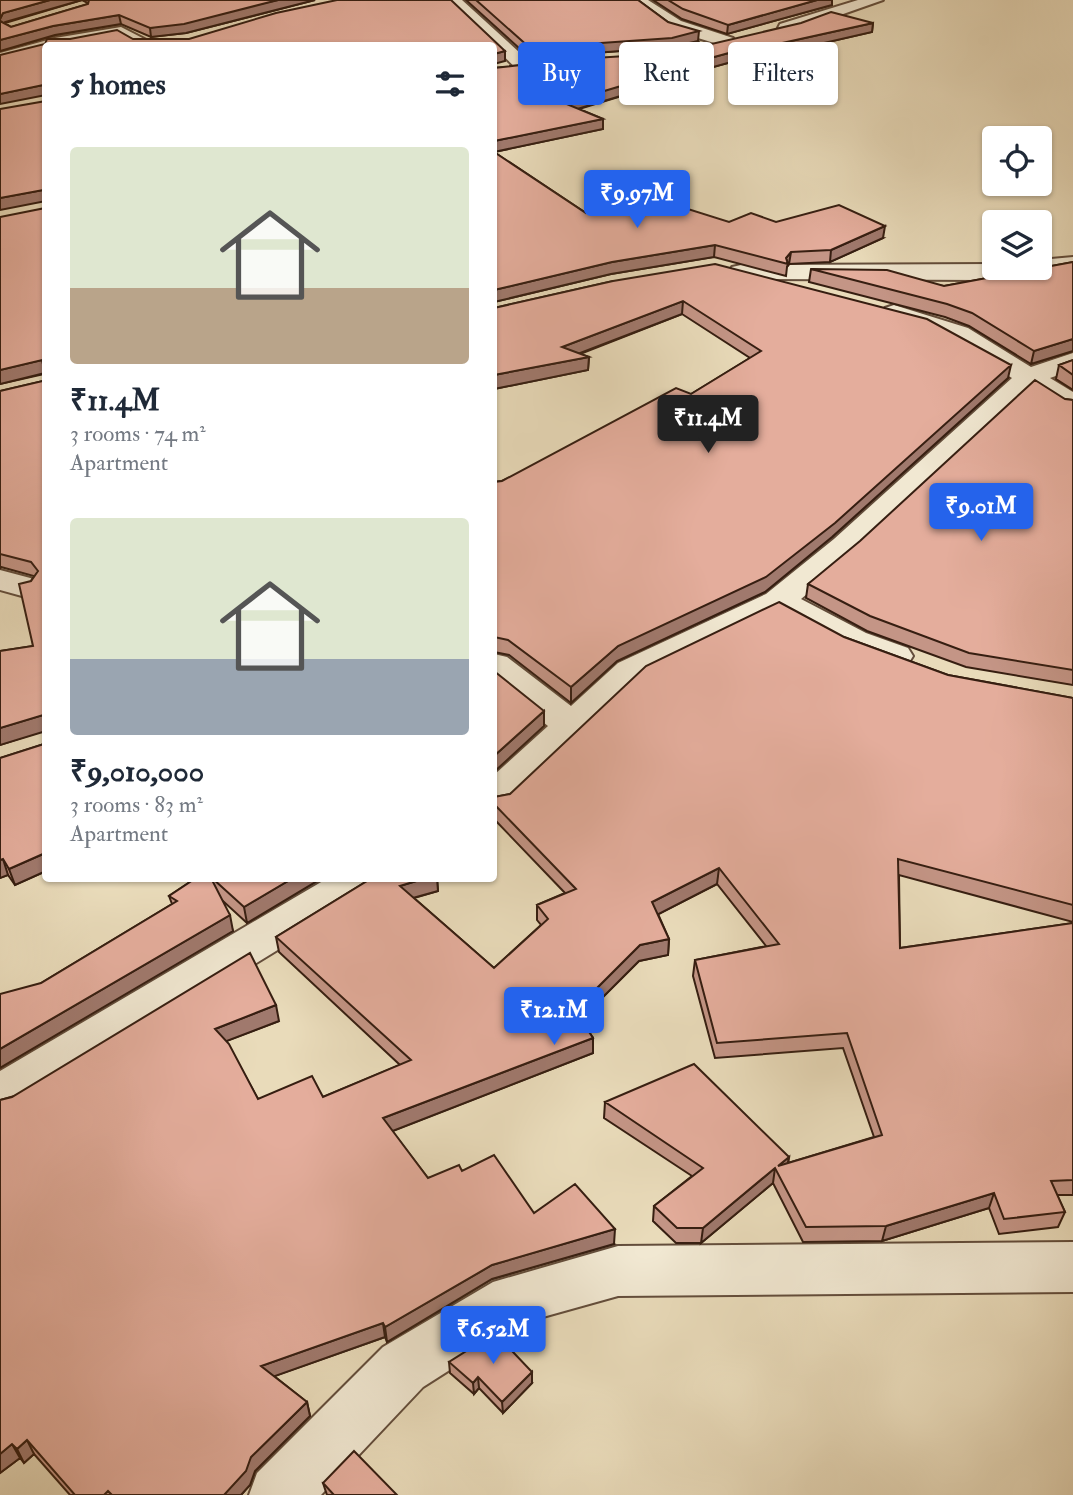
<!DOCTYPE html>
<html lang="en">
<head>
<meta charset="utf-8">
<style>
  :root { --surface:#fff; --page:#f2f2f3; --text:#1f2937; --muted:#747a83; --accent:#2563eb }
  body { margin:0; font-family:"IM FELL Double Pica",serif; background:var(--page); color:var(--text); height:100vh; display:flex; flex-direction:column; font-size:26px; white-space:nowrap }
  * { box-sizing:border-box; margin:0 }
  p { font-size:23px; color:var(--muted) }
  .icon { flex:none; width:38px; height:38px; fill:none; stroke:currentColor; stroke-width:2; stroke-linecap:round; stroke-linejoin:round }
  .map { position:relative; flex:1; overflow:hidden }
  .drawer { position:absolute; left:42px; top:42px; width:455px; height:840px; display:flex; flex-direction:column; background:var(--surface); border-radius:7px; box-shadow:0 2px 5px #0004 }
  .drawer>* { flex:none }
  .top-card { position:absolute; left:518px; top:42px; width:450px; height:63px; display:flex; gap:14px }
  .buttons { position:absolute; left:982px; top:126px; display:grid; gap:14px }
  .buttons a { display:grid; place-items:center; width:70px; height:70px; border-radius:7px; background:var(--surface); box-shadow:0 2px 5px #0004; font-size:35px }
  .price { position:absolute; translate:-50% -60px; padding:0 16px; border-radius:7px; background:var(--accent); color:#fff; font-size:23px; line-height:46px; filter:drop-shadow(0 2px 4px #0008) }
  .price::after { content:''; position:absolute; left:50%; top:42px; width:21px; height:16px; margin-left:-10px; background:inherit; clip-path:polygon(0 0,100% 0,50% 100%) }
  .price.selected { background:#222; color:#fff }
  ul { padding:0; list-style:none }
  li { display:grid; align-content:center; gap:14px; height:371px; padding:0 28px }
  li span { display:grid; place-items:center; height:217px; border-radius:7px; color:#555 }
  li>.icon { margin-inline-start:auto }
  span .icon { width:126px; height:126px; fill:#fffc; stroke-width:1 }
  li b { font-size:30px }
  h2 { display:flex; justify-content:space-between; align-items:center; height:84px; padding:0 28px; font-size:30px }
  .pill { padding:0 24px; border-radius:7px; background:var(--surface); box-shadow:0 2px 5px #0004; font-size:24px; line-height:63px }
  .pill.selected { background:var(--accent); color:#fff }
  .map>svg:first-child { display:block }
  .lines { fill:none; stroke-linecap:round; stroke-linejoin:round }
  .street-casing { stroke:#634d3b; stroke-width:4 }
  .street { fill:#f1e8d2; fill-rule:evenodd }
  .wall { fill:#c49586; stroke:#361e11; stroke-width:2; fill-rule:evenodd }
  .shaded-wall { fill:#a0796d; stroke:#361e11; stroke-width:2 }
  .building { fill:#e4ad9c; stroke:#361e11; stroke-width:2 }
</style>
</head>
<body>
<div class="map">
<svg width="1073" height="1495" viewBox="0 0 1073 1495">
  <rect width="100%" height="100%" fill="#e9dbba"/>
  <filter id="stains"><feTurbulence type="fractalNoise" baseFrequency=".00286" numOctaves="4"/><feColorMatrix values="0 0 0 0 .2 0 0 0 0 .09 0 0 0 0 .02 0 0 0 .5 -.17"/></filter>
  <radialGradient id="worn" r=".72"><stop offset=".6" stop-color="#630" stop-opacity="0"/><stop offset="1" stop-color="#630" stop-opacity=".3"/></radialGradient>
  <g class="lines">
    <defs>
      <path id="street" d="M445,0H462L530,62L533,66L530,70H518Z
        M629,0H648L681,21L733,38L736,42L727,47L669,29Z
        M858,0H883L792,32H780L778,28L780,24Z
        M121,27L158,46H135L119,37L71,46H46V51L0,63V53L55,38Z
        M1073,257V271L981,280L741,279L732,277L729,272L732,267L741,265L994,264V268H1040V260Z
        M894,305L968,328L1031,367L1073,353V370L1050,378L1073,392V412L1063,410L1031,390L856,553L801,599L866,633L908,648L913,656L908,664C871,673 810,632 777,614L644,679L508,807L494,810V775L548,726L494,683V654L507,657L571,706L618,663L766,594L834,539L1012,378L950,340L885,318L881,313L885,308Z
        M0,570L34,579L39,586L34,593L22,596L0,590Z
        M328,878H383L377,889L17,1110L0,1116V1071Z
        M1073,1242V1292L618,1296L525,1322L423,1387L321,1495H249L257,1473L383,1347L493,1282L618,1246Z"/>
    </defs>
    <use href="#street" class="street-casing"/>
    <use href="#street" class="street"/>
  </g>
  <path class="wall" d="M0,0H315L186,33L151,37L121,24L55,35L0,51ZM82,0L88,3V4L11,27L5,23Z
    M466,0H638L668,22L698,41L672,47L530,58Z
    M653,0H832V5L727,34L682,19Z
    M873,23L872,32L763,57L757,55L684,75V77L579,109L603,119V129L494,152L586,213L729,222H776L883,238L830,262L789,264L787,267L786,276L714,257L611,274L494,302V68L673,53Z
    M46,207V871L15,885L8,875L0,878V758L44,744L43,731L0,745V651L33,646L31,581L34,576L1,567L0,569V391L43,381L44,374L0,384Z
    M1073,262V351L1031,364L969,326L945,317L809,282L811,269L944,286Z
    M613,281L1008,378L832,537L765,592L617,661L571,703L509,655L494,652V482L502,481L691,394L750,358L682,314L580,354L589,357L588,370L494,389V308Z
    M1073,360V390L1056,379L1059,365Z
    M1065,399L1073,400V685L966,667L867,631L806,598L808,584Z
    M844,637L948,675L1073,698V922L899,875L900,948L1073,923V1195H1057L1065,1212L1058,1227L999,1234L989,1208L882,1241L803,1242L773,1183L701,1243H676L653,1221L654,1206L692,1176L604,1118L605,1102L789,1157L788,1163L874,1137L843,1048L715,1058L693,976L695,960L766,946L717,884L658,914L669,939L668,955L639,961L581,1019L593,1038V1053L392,1131L428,1178L462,1171L534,1213L614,1244L492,1279L387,1342L385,1337L274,1376L307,1402L310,1416L255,1471L250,1485L241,1495H70L34,1454L24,1463L20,1458L0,1473V1100L279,1021L226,1041L258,1099L323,1097L400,1065L279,952L276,937L372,878H437L438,891L414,898L494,968L541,925L537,920V905L565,893L494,819V797L510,794Z
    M196,878H322L247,923L223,901L233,931L41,983L172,904L169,896Z
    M449,1362L532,1383L503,1413L479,1388L474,1394L450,1373Z
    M323,1483L397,1495H327Z"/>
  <path class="shaded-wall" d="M50,0H82L5,22L1,30L0,19L3,13Z
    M278,0H315L186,33L151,37L150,28Z
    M817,0H832V5L727,34L728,25Z
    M119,15L121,24L55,35L0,51V40L53,26Z
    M873,23L872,32L763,57L764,47Z
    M699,31L698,41L672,47L530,58V48Z
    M758,45L757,55L684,75V77L564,113V103L681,66Z
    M505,51V61L494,64V54Z
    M43,85L46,95L0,104V94Z
    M603,119V129L494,152V141Z
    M43,190L46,201L0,210V198Z
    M885,226L883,238L830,262L831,250Z
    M715,245L714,257L611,274L494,302V290L612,262Z
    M791,252L789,264L787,267L788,264L786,258Z
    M683,301L682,314L562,360V347Z
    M1073,339V351L1031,364L1034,351Z
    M589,357L588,370L494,389V375Z
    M42,360L45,373L0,384V370Z
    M1011,365L1008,378L832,537L765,592L617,661L571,703V687L618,646Z
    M544,711V726L494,772V756Z
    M43,715L46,731L0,745V728Z
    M43,854L46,863V871L15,885L9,869Z
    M3,859L8,875L0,878V860Z
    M719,868L717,884L651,918L652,902Z
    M293,878H322L247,923L244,907Z
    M426,878H437L438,891L402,901L400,886Z
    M230,915L233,931L0,1068V1049Z
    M669,939L668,955L639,961L575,1025V1010L640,945Z
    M276,1005L279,1021L219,1044L215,1029Z
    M593,1038V1053L385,1134L383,1118Z
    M789,1157L786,1172L778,1166Z
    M775,1168L773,1183L701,1243L703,1228Z
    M994,1193L989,1208L882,1241L886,1226Z
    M615,1229L614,1244L492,1279L387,1342L385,1327L492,1265Z
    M383,1323L385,1337L264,1380L261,1366Z
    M532,1372V1383L503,1413L502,1402Z
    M478,1377L479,1388L474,1394L473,1383Z
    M307,1402L310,1416L255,1471L250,1485L241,1495H224L251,1457Z
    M27,1440L34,1454L24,1463L17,1449Z
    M12,1444L20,1458L0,1473V1454Z"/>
  <path class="building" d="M0,0H50L3,13L0,19Z
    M89,0H278L184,24L150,28L119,15L53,26L0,40V21L11,27L88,4Z
    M337,0H451L505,51L494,54V46H46V87L43,85L0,94V55L45,44L47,39H70L117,30L133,39H189L276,13Z
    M476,0H638L668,22L699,31L672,38L530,48Z
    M668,0H817L728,25L683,9Z
    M831,12L873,23L764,47L758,45L681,66L685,67L564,103L603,119L494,141V68L563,60L673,53L801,23Z
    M46,101V192L43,190L0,198V109Z
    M494,152L586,213L634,192L729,222L751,213L776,222L839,205L885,226L831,250L791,252L786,258L788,264L715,245L612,262L494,290Z
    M46,207V363L42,360L0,370V217L45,208Z
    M1073,262V339L1034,351L972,313L947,304L811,269L887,270L944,286Z
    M715,264L927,319L1011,365L835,523L766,577L618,646L571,687L508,640L494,637V482L502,481L676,388L691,394L761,351L683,301L562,347L589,357L494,375V308L613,281Z
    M1073,360V375L1059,365Z
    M46,363V856L43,854L9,869L3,859L0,860V758L44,744L43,715L0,728V651L33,646L19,584L31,581L38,571L31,562L0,554V391L43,381Z
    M1035,380L1065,399L1073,400V670L969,653L870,616L808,584L860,541Z
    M779,602L844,637L948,675L1073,698V905L898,859L900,948L1073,923V1180L1051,1181L1065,1212L1004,1219L994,1193L886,1226L806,1227L775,1168L703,1228H677L654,1206L703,1168L605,1102L694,1064L789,1157L778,1166L882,1135L847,1033L717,1043L695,960L779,944L719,868L652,902L669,939L640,945L575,1010L593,1038L383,1118L428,1178L459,1165L462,1171L494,1155L534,1213L575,1184L615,1229L492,1265L385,1327L383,1323L261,1366L307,1402L251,1457L246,1471L224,1495H112L108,1491L104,1495H75L27,1440L17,1449L12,1444L0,1454V1100L12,1097L250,953L276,1005L215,1029L229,1044L258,1099L312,1076L323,1097L411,1060L276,937L372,878H426L400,886L494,968L548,919L537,905L576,889L494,804V797L510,794L646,666Z
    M494,671L544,711L494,756Z
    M196,878H211L230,915L0,1049V994L41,983L177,901L169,896Z
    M212,878H293L244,907Z
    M495,1333L532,1372L502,1402L478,1377L473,1383L449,1362Z
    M354,1451L397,1495H334L323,1483Z"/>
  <rect width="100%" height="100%" filter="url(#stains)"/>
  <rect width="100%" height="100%" fill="url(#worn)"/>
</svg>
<div class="buttons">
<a><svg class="icon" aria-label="locate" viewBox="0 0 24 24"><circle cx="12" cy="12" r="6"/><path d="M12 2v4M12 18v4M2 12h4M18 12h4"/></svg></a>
<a><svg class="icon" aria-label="layers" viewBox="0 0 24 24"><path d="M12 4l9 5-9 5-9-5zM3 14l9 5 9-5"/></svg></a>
</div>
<b class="price" style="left:637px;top:230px">₹9.97M</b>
<b class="price selected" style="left:708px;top:455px">₹11.4M</b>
<b class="price" style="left:981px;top:543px">₹9.01M</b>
<b class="price" style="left:554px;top:1047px">₹12.1M</b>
<b class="price" style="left:493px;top:1366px">₹6.52M</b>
<div class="top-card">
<a class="pill selected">Buy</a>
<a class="pill">Rent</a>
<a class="pill">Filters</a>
</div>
<section class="drawer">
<h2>5 homes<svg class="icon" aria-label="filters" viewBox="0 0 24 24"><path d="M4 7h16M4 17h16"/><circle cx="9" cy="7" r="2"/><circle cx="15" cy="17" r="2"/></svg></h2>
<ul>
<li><span style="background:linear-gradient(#dfe7d0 65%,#b9a48a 0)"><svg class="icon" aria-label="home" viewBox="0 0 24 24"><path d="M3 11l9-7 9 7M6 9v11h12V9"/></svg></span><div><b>₹11.4M</b><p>3 rooms · 74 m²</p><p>Apartment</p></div></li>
<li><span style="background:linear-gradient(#dfe7d0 65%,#9aa5b1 0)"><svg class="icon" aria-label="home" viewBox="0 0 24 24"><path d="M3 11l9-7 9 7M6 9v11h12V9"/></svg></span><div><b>₹9,010,000</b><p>3 rooms · 83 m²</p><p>Apartment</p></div></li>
</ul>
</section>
</div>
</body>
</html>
